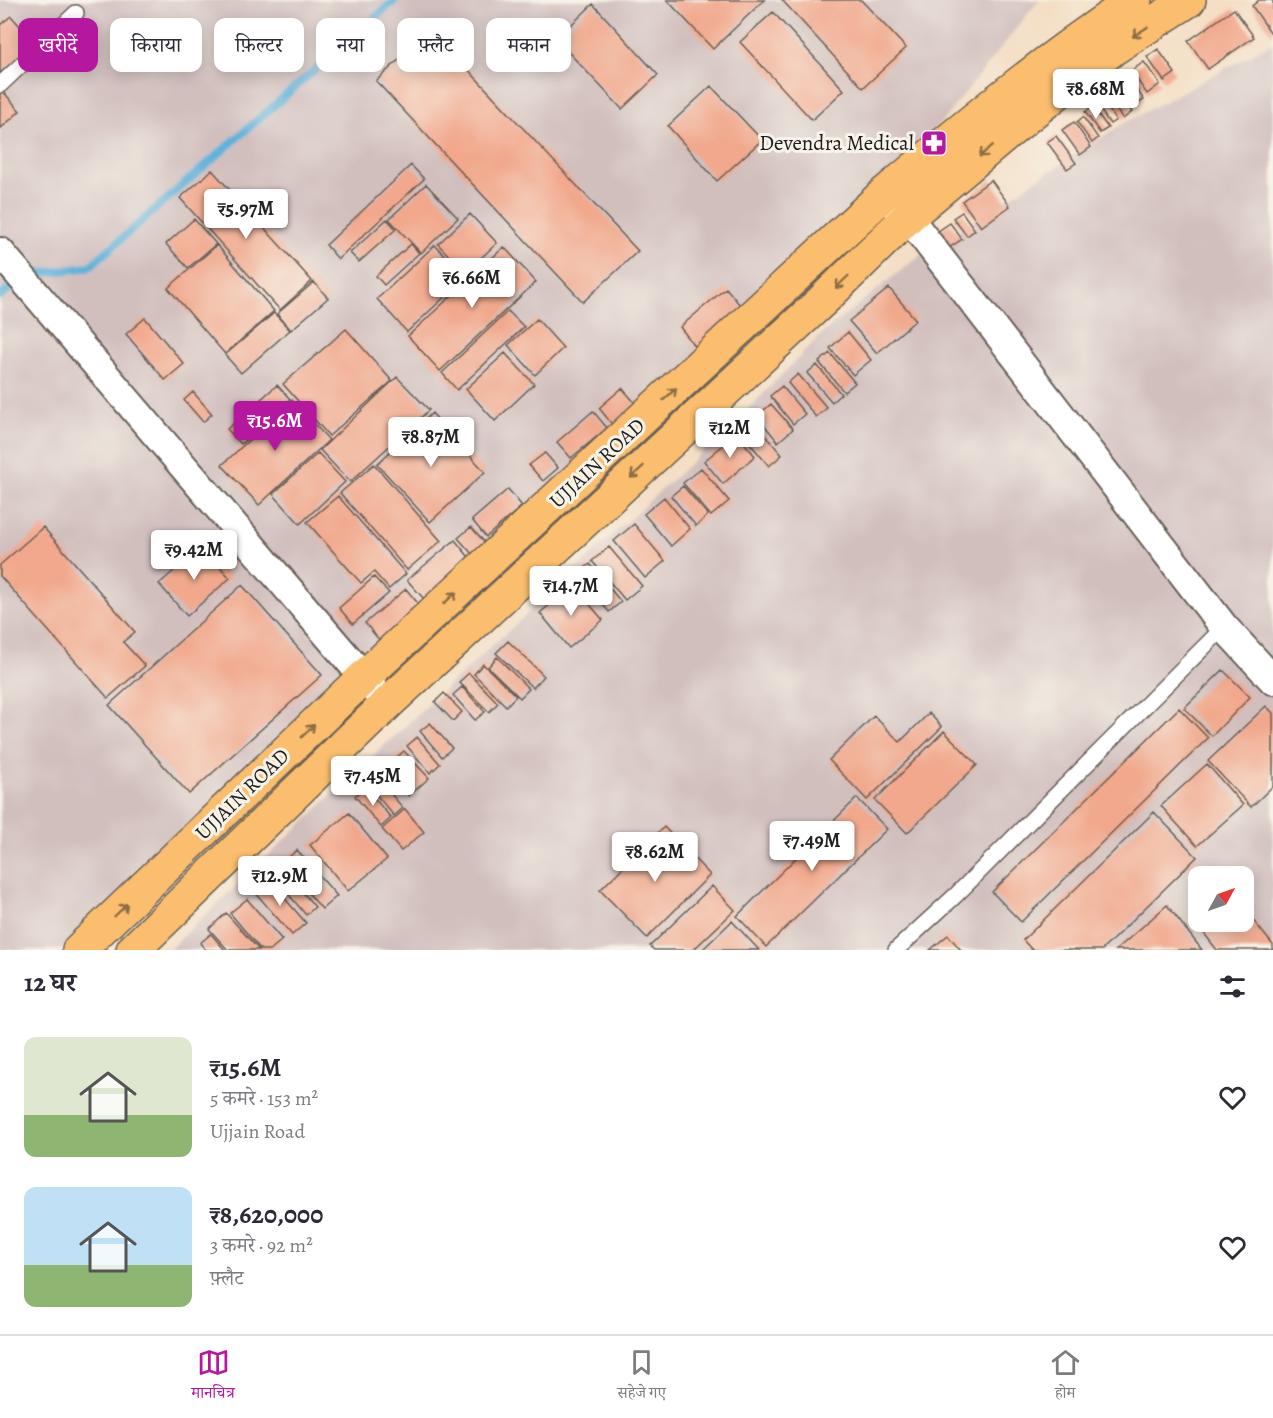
<!DOCTYPE html>
<html lang="hi">
<head>
<meta charset="utf-8">
<style>
  :root { --surface:#fff; --page:#f7f7f7; --text:#2b2b33; --muted:#7c7c81; --line:#e1e1e2; --accent:#b5179e }
  body { margin:0; font-family:Alegreya,"Noto Serif Devanagari",serif; background:var(--page); color:var(--text); height:100vh; display:flex; flex-direction:column; font-size:22px; white-space:nowrap }
  * { box-sizing:border-box; margin:0 }
  p { font-size:20px; color:var(--muted) }
  .icon { flex:none; width:33px; height:33px; fill:none; stroke:currentColor; stroke-width:2; stroke-linecap:round; stroke-linejoin:round }
  .map { position:relative; height:950px; overflow:hidden }
  .panel { display:flex; flex-direction:column; background:var(--surface); flex:1 }
  .panel>* { flex:none }
  .top-card { position:absolute; left:18px; top:18px; width:600px; height:54px; display:flex; gap:12px }
  .needle { width:39px; rotate:50deg }
  .buttons { position:absolute; left:1188px; top:866px; display:grid; gap:12px }
  .buttons a { display:grid; place-items:center; width:66px; height:66px; border-radius:12px; background:var(--surface); box-shadow:0 3px 15px #0003; font-size:30px }
  .price { position:absolute; translate:-50% -51px; padding:0 14px; border-radius:6px; background:#fff; color:#222; font-size:20px; line-height:39px; filter:drop-shadow(0 2px 3px #0008) }
  .price::after { content:''; position:absolute; left:50%; top:36px; width:18px; height:14px; margin-left:-9px; background:inherit; clip-path:polygon(0 0,100% 0,50% 100%) }
  .price.on { background:var(--accent); color:#fff }
  ul { padding:0; list-style:none }
  li { display:flex; align-items:center; gap:18px; height:150px; padding:0 24px }
  li span { display:grid; place-items:center; flex:none; width:168px; height:120px; border-radius:12px; color:#555 }
  li>.icon { margin-inline-start:auto }
  span .icon { width:72px; height:72px; fill:#fffc; stroke-width:1 }
  li b { font-size:26px }
  h2 { display:flex; justify-content:space-between; align-items:center; height:72px; padding:0 24px; font-size:26px }
  .chip { padding:0 21px; border-radius:12px; background:var(--surface); box-shadow:0 3px 15px #0003; font-size:21px; line-height:54px }
  .chip.on { background:var(--accent); color:#fff }
  .tab-bar { display:flex; justify-content:space-around; align-items:center; height:84px; border-top:2px solid var(--line); background:var(--surface); font-size:16px; color:var(--muted) }
  .tab-bar a { display:grid; justify-items:center; gap:3px }
  .tab-bar .on { color:var(--accent) }
  .map>svg:first-child { display:block }
  .industrial { fill:#d1bfbe; fill-rule:evenodd }
  .lines { fill:none; stroke-linecap:round; stroke-linejoin:round }
  .stream { stroke:#60b2db; stroke-width:8 }
  .building { fill:#f1a88c }
  .lane-casing { stroke:#686057; stroke-width:18 }
  .street-casing { stroke:#686057; stroke-width:32 }
  .primary-casing { stroke:#686057; stroke-width:36 }
  .lane { stroke:#fff; stroke-width:15 }
  .street { stroke:#fff; stroke-width:28 }
  .primary { stroke:#fbbe6e; stroke-width:33 }
  .oneway { stroke:#8c6d45 }
  .labels { text-anchor:middle; stroke-width:6; stroke-linejoin:round; paint-order:stroke }
  .poi-label { font-size:21px; fill:#1c1c1c; stroke:#f7f3e8; text-anchor:end }
  .street-label { font-size:21px; fill:#1c1c1c; stroke:#f7f3e8 }
</style>
</head>
<body>
<div class="map">
<svg width="1273" height="950" viewBox="0 0 1273 950">
  <rect width="100%" height="100%" fill="#f7f3e8"/>
  <filter id="ink" filterUnits="userSpaceOnUse"><feTurbulence type="fractalNoise" baseFrequency=".0167" numOctaves="2"/><feDisplacementMap in="SourceGraphic" scale="12" xChannelSelector="R" yChannelSelector="G"/><feConvolveMatrix kernelMatrix="1 2 1 2 8 2 1 2 1" color-interpolation-filters="sRGB"/></filter>
  <filter id="wash" filterUnits="userSpaceOnUse"><feTurbulence type="fractalNoise" baseFrequency=".008" numOctaves="4" result="noise"/><feDisplacementMap in="SourceGraphic" scale="24" xChannelSelector="R" yChannelSelector="G"/><feGaussianBlur stdDeviation="1.35" result="paint"/><feColorMatrix in="noise" values="0 0 0 0 0 0 0 0 0 0 0 0 0 0 0 0 0 1.4 0 .05"/><feComposite in="paint" operator="in"/></filter>
  <g filter="url(#wash)">
    <rect width="100%" height="100%" fill="#f4dec4"/>
    <path class="industrial" d="M0,0H1039L898,177L270,765L60,950H0Z
      M1273,43V950H169L362,766L738,419L823,333L918,257L1121,125ZM1198,876H1244V921H1198Z"/>
    <g class="lines">
      <path class="stream" d="M29,275L89,267L395,0
        M0,296L19,281"/>
    </g>
    <g id="blocks">
      <path class="building" d="M667,0H764L713,49Z
        M782,0H861L906,48L863,88Z
        M1259,0H1273V36L1252,6Z
        M593,4L658,75L622,109L556,39Z
        M1234,9L1254,37L1208,69L1188,41Z
        M773,12L844,90L812,120L740,42Z
        M11,16L35,43L0,73V25Z
        M431,30L638,251L583,302L376,81Z
        M1158,49L1175,73L1164,81L1147,57Z
        M1144,62L1160,84L1147,94L1131,71Z
        M1128,77L1144,100L1136,105L1120,83Z
        M711,86L762,140L717,181L668,126Z
        M1114,88L1132,112L1123,119L1105,94Z
        M1,89L20,111L0,129V90Z
        M1103,101L1116,120L1110,124L1097,105Z
        M1093,107L1108,128L1100,133L1085,112Z
        M1083,117L1098,138L1092,143L1077,122Z
        M1074,122L1091,147L1080,155L1062,130Z
        M1056,136L1076,163L1067,169L1047,142Z
        M411,165L424,179L338,259L326,245Z
        M212,170L312,281L280,310L180,198Z
        M991,180L1010,206L981,227L962,201Z
        M426,184L458,218L421,253L389,219Z
        M962,212L975,230L967,236L953,218Z
        M470,214L497,243L465,273L438,244Z
        M194,219L216,244L188,268L166,244Z
        M387,219L396,229L359,262L350,253Z
        M950,223L962,239L946,250L934,234Z
        M411,244L419,253L384,285L376,276Z
        M217,245L274,311L225,354L168,288Z
        M435,245L465,278L407,332L377,299Z
        M504,247L536,282L440,371L408,336Z
        M314,282L328,298L291,330L277,314Z
        M726,288L744,310L697,349L680,327Z
        M889,288L916,320L877,353L849,321Z
        M508,311L524,327L457,390L442,373Z
        M274,313L290,330L241,373L225,355Z
        M145,318L184,364L165,380L126,334Z
        M537,319L563,348L535,375L508,345Z
        M346,329L392,381L329,436L283,384Z
        M848,332L871,360L853,375L830,348Z
        M505,353L534,384L495,421L466,389Z
        M830,353L855,383L844,392L819,362Z
        M817,365L841,394L832,402L807,373Z
        M798,374L827,408L816,417L788,383Z
        M397,377L429,410L350,482L320,450Z
        M277,385L290,399L241,444L227,429Z
        M782,386L805,414L793,424L770,396Z
        M622,388L636,404L612,424L599,408Z
        M193,392L212,414L203,422L184,400Z
        M292,400L329,440L259,505L222,465Z
        M771,404L793,429L778,442L757,416Z
        M593,411L607,428L571,458L557,442Z
        M432,413L485,472L430,522L377,464Z
        M754,422L782,455L769,466L741,433Z
        M737,434L755,456L723,484L704,461Z
        M318,453L345,482L300,524L273,494Z
        M545,453L558,468L543,481L529,465Z
        M374,464L441,541L407,570L340,493Z
        M701,468L729,501L711,516L683,483Z
        M683,486L708,515L696,526L671,496Z
        M508,489L522,506L486,537L472,520Z
        M338,496L406,574L389,589L374,572L361,583L307,522Z
        M664,497L690,529L671,546L644,514Z
        M634,524L665,561L645,578L614,541Z
        M43,527L135,632L123,642L145,666L108,698L0,576V565Z
        M471,527L487,545L474,556L458,538Z
        M455,540L472,561L425,600L407,580Z
        M202,546L230,578L187,616L159,584Z
        M609,547L642,586L625,600L592,561Z
        M590,564L621,602L609,612L577,574Z
        M374,577L389,593L353,624L339,608Z
        M242,585L322,675L189,794L109,705Z
        M573,585L603,620L569,648L540,613Z
        M406,589L421,607L380,641L365,623Z
        M508,641L544,676L533,688L496,653Z
        M497,657L529,689L520,698L488,667Z
        M483,664L516,696L506,706L474,674Z
        M1223,670L1250,697L1212,736L1184,708Z
        M469,673L498,703L489,712L459,682Z
        M462,687L485,712L475,720L453,695Z
        M444,693L462,712L453,721L435,702Z
        M1266,706L1273,713V786L1251,807L1208,761Z
        M1179,708L1208,738L1021,922L992,892Z
        M929,713L942,727L867,800L829,760L874,716L900,742Z
        M430,723L452,748L442,757L420,731Z
        M944,731L977,765L907,833L875,800Z
        M417,737L440,764L430,773L407,746Z
        M404,751L429,778L409,796L383,769Z
        M1207,764L1243,805L1197,846L1161,806Z
        M378,779L403,808L394,816L369,786Z
        M365,787L391,818L381,827L355,796Z
        M857,798L887,829L766,947L737,916Z
        M405,809L424,832L401,851L382,829Z
        M1154,812L1197,857L1102,950H1032L1023,940Z
        M349,813L387,859L348,891L310,845Z
        M664,827L710,875L647,938L600,890Z
        M297,850L337,896L322,909L282,863Z
        M283,869L315,907L306,915L274,877Z
        M268,879L306,923L292,935L254,891Z
        M712,886L735,910L693,950H654L650,946Z
        M247,899L282,940L270,950H261L230,913Z
        M1167,905L1202,950H1116Z
        M1244,909L1273,945V950H1217L1199,927L1207,921H1244Z
        M226,913L259,950H228L209,929Z
        M732,921L759,950H702Z
        M211,934L225,950H206L200,943Z
        M948,935L961,950H930Z"/>
    </g>
  </g>
  <g filter="url(#ink)">
    <use href="#blocks" fill-opacity="0" stroke="#686057" stroke-width="1.5"/>
    <g class="lines">
      <defs>
        <path id="lane" d="M0,85L76,13
          M896,950L956,895L1224,627"/>
        <path id="street" d="M891,202L908,217L1224,627L1273,680
          M0,252L379,695"/>
        <path id="primary" d="M79,950L363,678L883,195C964,127 1046,58 1135,0
          M133,950L388,703L822,301L908,217L1029,115L1114,48L1189,0"/>
      </defs>
      <use href="#lane" class="lane-casing"/>
      <use href="#street" class="street-casing"/>
      <use href="#primary" class="primary-casing"/>
      <use href="#lane" class="lane"/>
      <use href="#street" class="street"/>
      <use href="#primary" class="primary"/>
    </g>
    <defs><path id="oneway-shaft" d="M-6 0H5M1.5-3L5.5 0L1.5 3" fill="none" stroke-width="1.6" stroke-linecap="round" stroke-linejoin="round" transform="scale(1.5)"/></defs>
    <g class="oneway">
      <use href="#oneway-shaft" transform="translate(1140 32) rotate(147)"/>
      <use href="#oneway-shaft" transform="translate(986 151) rotate(140)"/>
      <use href="#oneway-shaft" transform="translate(842 282) rotate(136)"/>
      <use href="#oneway-shaft" transform="translate(670 394) rotate(-43)"/>
      <use href="#oneway-shaft" transform="translate(637 472) rotate(137)"/>
      <use href="#oneway-shaft" transform="translate(450 598) rotate(-42)"/>
      <use href="#oneway-shaft" transform="translate(308 731) rotate(-44)"/>
      <use href="#oneway-shaft" transform="translate(121 910) rotate(-44)"/>
    </g>
  </g>
  <defs>
    <symbol id="pharmacy-square" viewBox="-11 -11 22 22"><rect x="-9" y="-9" width="18" height="18" rx="4" fill="#b5179e" stroke="#f7f3e8"/><path d="M-2-6h4v4h4v4h-4v4h-4v-4h-4v-4h4Z" fill="#fff"/></symbol>
  </defs>
  <g fill-rule="evenodd">
    <use href="#pharmacy-square" x="919" y="128" width="30" height="30"/>
  </g>
  <g class="labels">
    <g class="poi-label">
      <text x="914" y="150">Devendra Medical</text>
    </g>
    <g class="street-label">
      <text transform="translate(597 463) rotate(-43)" y="7">UJJAIN ROAD</text>
      <text transform="translate(242 794) rotate(-44)" y="7">UJJAIN ROAD</text>
    </g>
  </g>
</svg>
<div class="buttons">
<a><svg class="needle" viewBox="-14 -14 28 28"><path d="M0-13l5 13h-10z" fill="#e53935"/><path d="M0 13l5-13h-10z" fill="#7c7c81"/></svg></a>
</div>
<b class="price" style="left:1096px;top:120px">₹8.68M</b>
<b class="price" style="left:246px;top:240px">₹5.97M</b>
<b class="price" style="left:472px;top:309px">₹6.66M</b>
<b class="price on" style="left:275px;top:452px">₹15.6M</b>
<b class="price" style="left:730px;top:459px">₹12M</b>
<b class="price" style="left:431px;top:468px">₹8.87M</b>
<b class="price" style="left:194px;top:581px">₹9.42M</b>
<b class="price" style="left:571px;top:617px">₹14.7M</b>
<b class="price" style="left:373px;top:807px">₹7.45M</b>
<b class="price" style="left:812px;top:872px">₹7.49M</b>
<b class="price" style="left:655px;top:883px">₹8.62M</b>
<b class="price" style="left:280px;top:907px">₹12.9M</b>
<div class="top-card">
<a class="chip on">खरीदें</a>
<a class="chip">किराया</a>
<a class="chip">फ़िल्टर</a>
<a class="chip">नया</a>
<a class="chip">फ़्लैट</a>
<a class="chip">मकान</a>
</div>
</div>
<section class="panel">
<h2>12 घर<svg class="icon" aria-label="filters" viewBox="0 0 24 24"><path d="M4 7h16M4 17h16"/><circle cx="9" cy="7" r="2"/><circle cx="15" cy="17" r="2"/></svg></h2>
<ul>
<li><span style="background:linear-gradient(#dfe7d0 65%,#8fb573 0)"><svg class="icon" aria-label="home" viewBox="0 0 24 24"><path d="M3 11l9-7 9 7M6 9v11h12V9"/></svg></span><div><b>₹15.6M</b><p>5 कमरे · 153 m²</p><p>Ujjain Road</p></div><svg class="icon" aria-label="heart" viewBox="0 0 24 24"><path d="M12 20l-8-8c-3-5 5-10 8-4 3-6 11-1 8 4z"/></svg></li>
<li><span style="background:linear-gradient(#bfe0f5 65%,#8fb573 0)"><svg class="icon" aria-label="home" viewBox="0 0 24 24"><path d="M3 11l9-7 9 7M6 9v11h12V9"/></svg></span><div><b>₹8,620,000</b><p>3 कमरे · 92 m²</p><p>फ़्लैट</p></div><svg class="icon" aria-label="heart" viewBox="0 0 24 24"><path d="M12 20l-8-8c-3-5 5-10 8-4 3-6 11-1 8 4z"/></svg></li>
</ul>
</section>
<nav class="tab-bar">
<a class="on"><svg class="icon" aria-label="map" viewBox="0 0 24 24"><path d="M3 6l6-2 6 2 6-2v14l-6 2-6-2-6 2zM9 4v14M15 6v14"/></svg>मानचित्र</a>
<a><svg class="icon" aria-label="saved" viewBox="0 0 24 24"><path d="M7 4h10v16l-5-4-5 4z"/></svg>सहेजे गए</a>
<a><svg class="icon" aria-label="home" viewBox="0 0 24 24"><path d="M3 11l9-7 9 7M6 9v11h12V9"/></svg>होम</a>
</nav>
</body>
</html>
